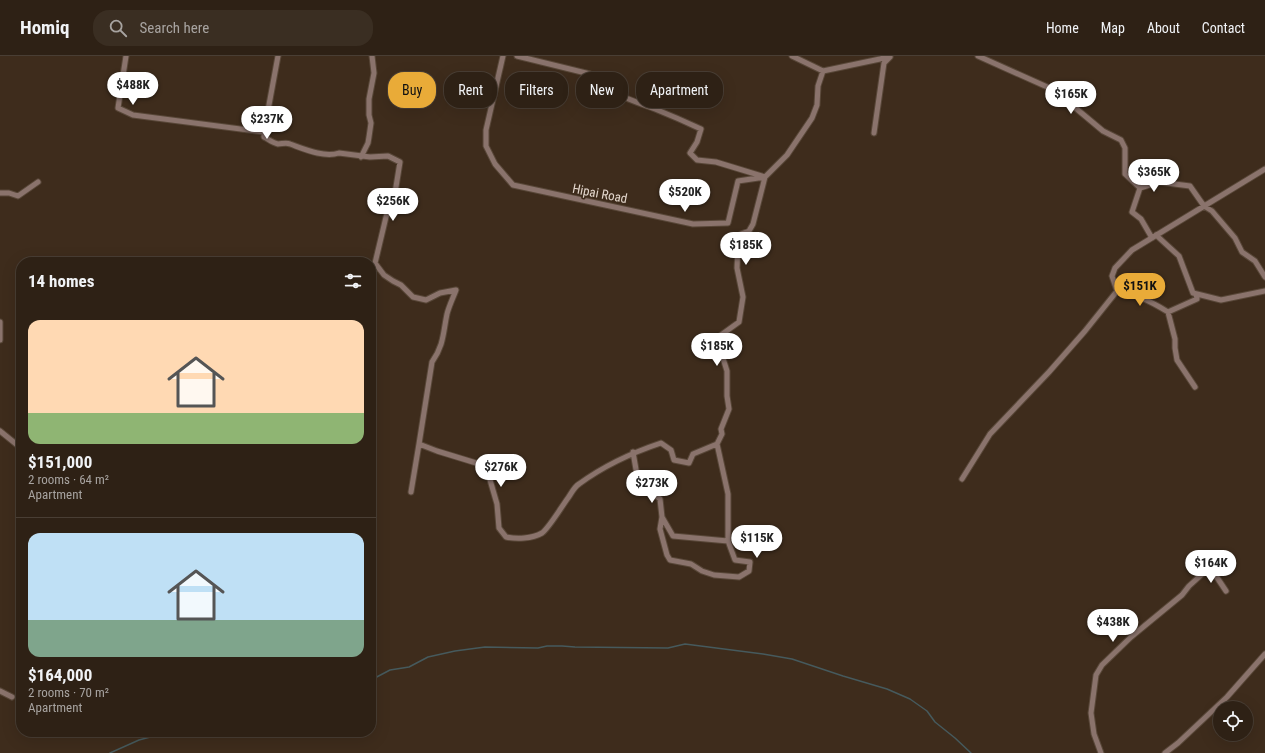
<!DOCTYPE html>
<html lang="en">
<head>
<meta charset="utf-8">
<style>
  :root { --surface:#2e2115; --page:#3a2e22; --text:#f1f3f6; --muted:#a7a3a0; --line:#493e34; --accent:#e9ab38 }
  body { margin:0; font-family:"Roboto Condensed",sans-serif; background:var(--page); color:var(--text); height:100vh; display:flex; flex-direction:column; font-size:15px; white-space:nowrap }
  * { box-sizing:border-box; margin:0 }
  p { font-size:13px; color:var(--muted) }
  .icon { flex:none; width:22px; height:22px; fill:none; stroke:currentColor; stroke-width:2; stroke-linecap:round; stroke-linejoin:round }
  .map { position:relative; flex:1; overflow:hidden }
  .drawer { position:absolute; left:16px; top:201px; width:360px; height:480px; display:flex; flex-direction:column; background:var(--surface); border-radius:16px; box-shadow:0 4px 16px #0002,0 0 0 1px var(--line) }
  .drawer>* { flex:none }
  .guide { position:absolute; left:388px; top:16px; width:380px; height:36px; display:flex; gap:8px }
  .tools { position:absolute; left:1213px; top:645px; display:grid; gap:8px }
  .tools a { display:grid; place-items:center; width:40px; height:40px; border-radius:50%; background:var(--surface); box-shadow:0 4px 16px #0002,0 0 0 1px var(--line); font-size:20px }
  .price { position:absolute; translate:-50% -34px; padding:0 9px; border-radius:14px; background:#fff; color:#222; font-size:13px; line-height:26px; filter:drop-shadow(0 1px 2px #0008) }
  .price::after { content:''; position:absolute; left:50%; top:24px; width:12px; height:9px; margin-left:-6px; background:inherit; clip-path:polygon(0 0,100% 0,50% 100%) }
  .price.current { background:var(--accent); color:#111 }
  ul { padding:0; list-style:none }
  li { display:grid; align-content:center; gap:8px; height:212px; padding:0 12px }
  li+li { border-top:1px solid var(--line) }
  li span { display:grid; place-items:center; height:124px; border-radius:12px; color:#555 }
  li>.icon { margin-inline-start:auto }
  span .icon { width:72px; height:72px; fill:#fffc; stroke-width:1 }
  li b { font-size:17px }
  h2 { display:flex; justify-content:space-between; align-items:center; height:48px; padding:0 12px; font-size:17px }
  .tag { padding:0 14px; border-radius:16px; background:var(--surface); box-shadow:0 4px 16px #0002,0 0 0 1px var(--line); font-size:14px; line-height:36px }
  .tag.current { background:var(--accent); color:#111 }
  header { display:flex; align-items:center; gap:24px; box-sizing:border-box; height:56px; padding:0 20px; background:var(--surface); border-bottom:1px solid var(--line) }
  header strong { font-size:19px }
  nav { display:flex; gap:22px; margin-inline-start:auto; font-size:14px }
  .search { width:280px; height:36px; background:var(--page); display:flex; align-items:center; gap:10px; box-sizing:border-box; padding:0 14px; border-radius:16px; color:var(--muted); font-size:15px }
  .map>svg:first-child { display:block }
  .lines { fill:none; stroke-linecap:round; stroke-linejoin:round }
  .stream { stroke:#465a5d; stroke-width:1.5 }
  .street-casing { stroke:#584738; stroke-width:7 }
  .street { stroke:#8a736c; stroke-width:5 }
  .labels { text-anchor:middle; stroke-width:3.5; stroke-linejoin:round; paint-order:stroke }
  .street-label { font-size:13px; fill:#e3d7cd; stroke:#3e2c1c }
</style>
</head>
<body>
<header>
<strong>Homiq</strong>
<div class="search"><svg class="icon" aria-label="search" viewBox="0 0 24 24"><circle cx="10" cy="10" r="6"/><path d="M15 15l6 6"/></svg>Search here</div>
<nav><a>Home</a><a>Map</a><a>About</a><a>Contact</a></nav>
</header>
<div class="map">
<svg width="1265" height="697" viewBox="0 0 1265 697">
  <rect width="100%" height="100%" fill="#3e2c1c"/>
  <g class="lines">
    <path class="stream" d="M371,624L390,614L409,611L428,601L455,595L485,591L538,592L547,590H562L575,591L668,592L685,588L763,598L792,603L843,620L887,633L910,643L927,655L935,666L955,682L971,697
      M110,697L139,684L169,676"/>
    <defs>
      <path id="street" d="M126,0L118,52L133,59L264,76L278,0
        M503,0L486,74V90L495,108L513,129L693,168L728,167L738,125L765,121L787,99L812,62L817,49L818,30L823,15L880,3L889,0
        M792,0L823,15
        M978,0L1054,34L1103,75L1121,84L1125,92V118L1140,132
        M264,76V81C268,83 273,87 278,88C282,88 286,86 290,88C304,93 324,102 339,97L370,101L388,100L400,106L395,137L386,161L371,224
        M874,77L884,7L890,1
        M361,101L368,87L369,81L371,67L369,59V43L374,17L372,0
        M0,137H9L18,140L38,126
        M1156,179L1179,200L1193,237L1221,244L1265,235
        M1152,182L1141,163L1132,156L1140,132L1159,126L1190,130L1204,150L1212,155L1235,182L1242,196L1255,205L1265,221
        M375,207L384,219L393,225L401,229L413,241L426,244L440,237L456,234C453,242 449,250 447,258C443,277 444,289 432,306L419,388L437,395L486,410L497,448L499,472L506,481C516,483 532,483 542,477C549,472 562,450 568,442C571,438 574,431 579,428C605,409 631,397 661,387L671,394L674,404L689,407L693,398L717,388L722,378L721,373L729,353L727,340V315L721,296V279L739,266L743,241L737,212L738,190L741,178L749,175L753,168L765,121L716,106L697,104L690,97L697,86L701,73C686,66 670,59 655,53C631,44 607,37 590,18L517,0
        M1117,235L1112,220L1115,212L1132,194L1265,113
        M1117,235C1135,237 1152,246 1168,256L1175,283V292L1177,304L1195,331
        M1168,256L1197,243L1196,238
        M0,266V284
        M0,375L21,392
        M717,388L728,438V485
        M633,396L639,431L654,438L660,443L662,461L660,473L667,499L670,504L691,508L702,515L714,519L739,521L749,515L750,506L735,504L728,485L673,480L662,461
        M962,423L990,378L1049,316L1085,275L1117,235
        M411,436L419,388
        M0,635L12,641
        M1101,697L1094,678L1091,657L1096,619L1102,609L1131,581L1182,539L1189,530L1210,511L1226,535
        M1165,697L1178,687L1227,641L1265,598"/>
    </defs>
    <use href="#street" class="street-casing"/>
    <use href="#street" class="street"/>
  </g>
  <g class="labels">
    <g class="street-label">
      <text transform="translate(600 137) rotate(11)" y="5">Hipai Road</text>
    </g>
  </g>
</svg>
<div class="tools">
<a><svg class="icon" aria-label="locate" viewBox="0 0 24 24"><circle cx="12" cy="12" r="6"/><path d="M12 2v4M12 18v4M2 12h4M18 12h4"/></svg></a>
</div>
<b class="price" style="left:133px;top:50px">$488K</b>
<b class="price" style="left:1071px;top:59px">$165K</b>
<b class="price" style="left:267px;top:84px">$237K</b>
<b class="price" style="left:1154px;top:137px">$365K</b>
<b class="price" style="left:685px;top:157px">$520K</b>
<b class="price" style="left:393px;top:166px">$256K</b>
<b class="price" style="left:746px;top:210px">$185K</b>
<b class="price current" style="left:1140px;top:251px">$151K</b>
<b class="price" style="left:717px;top:311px">$185K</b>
<b class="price" style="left:501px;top:432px">$276K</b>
<b class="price" style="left:652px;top:448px">$273K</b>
<b class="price" style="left:757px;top:503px">$115K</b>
<b class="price" style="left:1211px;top:528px">$164K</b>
<b class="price" style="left:1113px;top:587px">$438K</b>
<div class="guide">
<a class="tag current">Buy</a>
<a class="tag">Rent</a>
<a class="tag">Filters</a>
<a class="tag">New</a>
<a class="tag">Apartment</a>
</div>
<section class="drawer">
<h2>14 homes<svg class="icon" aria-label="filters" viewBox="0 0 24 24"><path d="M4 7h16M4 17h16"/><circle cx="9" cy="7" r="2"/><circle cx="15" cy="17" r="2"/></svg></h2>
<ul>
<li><span style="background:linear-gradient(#ffd9b3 75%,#8fb573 0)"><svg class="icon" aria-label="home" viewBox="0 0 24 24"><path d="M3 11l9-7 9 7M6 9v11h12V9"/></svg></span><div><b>$151,000</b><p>2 rooms · 64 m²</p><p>Apartment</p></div></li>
<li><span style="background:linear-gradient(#bfe0f5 70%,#7fa58c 0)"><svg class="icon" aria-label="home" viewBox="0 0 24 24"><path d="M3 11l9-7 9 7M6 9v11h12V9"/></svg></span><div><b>$164,000</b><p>2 rooms · 70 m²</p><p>Apartment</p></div></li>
</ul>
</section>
</div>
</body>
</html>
